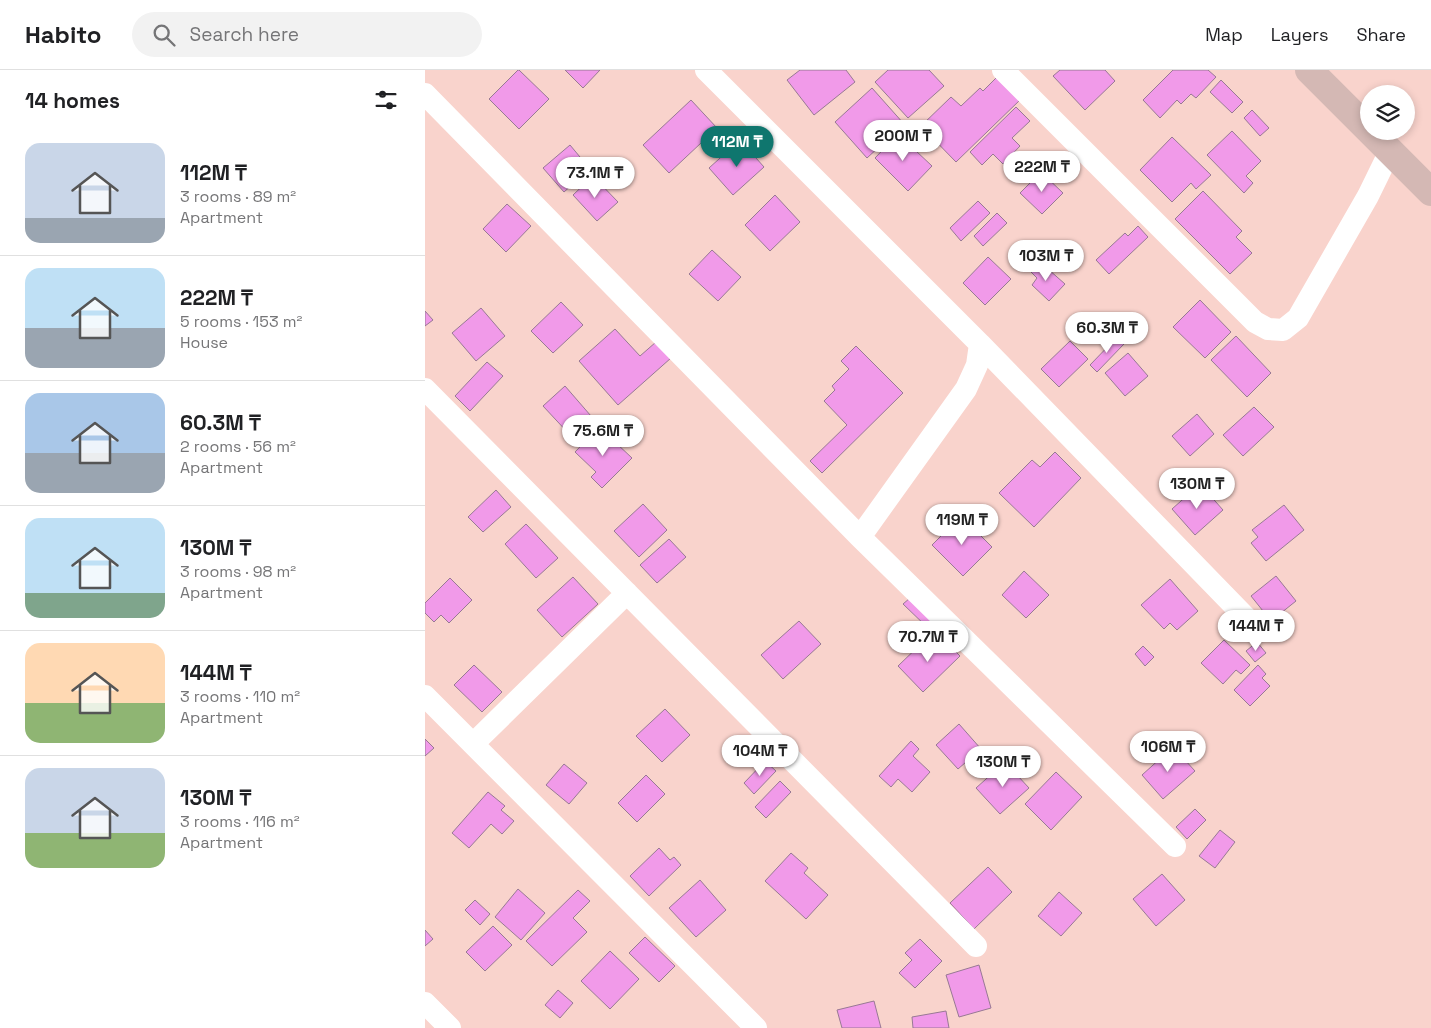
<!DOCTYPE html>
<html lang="en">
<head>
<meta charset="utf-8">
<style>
  :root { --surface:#fff; --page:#f2f2f2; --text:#202124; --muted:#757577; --line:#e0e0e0; --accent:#0f766e }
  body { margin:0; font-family:"Space Grotesk",sans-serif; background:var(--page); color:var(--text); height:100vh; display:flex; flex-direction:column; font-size:19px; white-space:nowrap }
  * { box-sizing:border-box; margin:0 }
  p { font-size:16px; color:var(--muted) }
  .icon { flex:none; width:28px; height:28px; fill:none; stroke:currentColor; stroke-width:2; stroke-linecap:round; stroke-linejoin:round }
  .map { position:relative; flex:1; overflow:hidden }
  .panel { display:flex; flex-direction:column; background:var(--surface); width:425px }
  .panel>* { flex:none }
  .fabs { position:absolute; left:935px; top:15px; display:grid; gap:10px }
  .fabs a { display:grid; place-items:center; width:55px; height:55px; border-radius:50%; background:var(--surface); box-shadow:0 2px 8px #0003; font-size:25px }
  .price { position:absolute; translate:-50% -42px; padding:0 11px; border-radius:18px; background:#fff; color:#222; font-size:16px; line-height:32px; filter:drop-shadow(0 1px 2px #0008) }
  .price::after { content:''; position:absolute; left:50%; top:30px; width:15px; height:11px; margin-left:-8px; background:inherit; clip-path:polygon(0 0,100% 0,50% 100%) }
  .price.current { background:var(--accent); color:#fff }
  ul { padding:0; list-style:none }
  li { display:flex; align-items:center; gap:15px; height:125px; padding:0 25px }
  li+li { border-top:1px solid var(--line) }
  li span { display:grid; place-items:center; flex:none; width:140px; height:100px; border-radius:15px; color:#555 }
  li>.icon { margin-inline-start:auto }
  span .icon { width:60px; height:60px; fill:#fffc; stroke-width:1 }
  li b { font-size:21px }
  h2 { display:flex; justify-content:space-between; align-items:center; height:60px; padding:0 25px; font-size:21px }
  header { display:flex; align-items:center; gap:30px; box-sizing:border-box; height:70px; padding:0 25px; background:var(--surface); border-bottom:1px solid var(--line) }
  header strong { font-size:24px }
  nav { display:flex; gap:28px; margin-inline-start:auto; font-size:18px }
  .search { width:350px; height:45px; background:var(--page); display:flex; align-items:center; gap:12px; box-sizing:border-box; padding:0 18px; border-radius:28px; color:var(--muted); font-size:19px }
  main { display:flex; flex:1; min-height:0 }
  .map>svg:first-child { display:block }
  .building { fill:#f19ae9; stroke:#987994 }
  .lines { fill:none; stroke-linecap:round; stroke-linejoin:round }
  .street { stroke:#fff; stroke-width:22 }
  .secondary { stroke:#d4b8b4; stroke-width:28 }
</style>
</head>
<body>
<header>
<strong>Habito</strong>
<div class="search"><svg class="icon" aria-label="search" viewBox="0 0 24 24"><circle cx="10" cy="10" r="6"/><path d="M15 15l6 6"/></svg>Search here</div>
<nav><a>Map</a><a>Layers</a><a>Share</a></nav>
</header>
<main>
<section class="panel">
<h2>14 homes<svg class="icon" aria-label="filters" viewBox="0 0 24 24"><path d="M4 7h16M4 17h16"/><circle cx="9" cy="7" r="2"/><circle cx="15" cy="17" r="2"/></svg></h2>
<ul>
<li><span style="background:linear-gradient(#c9d6e8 75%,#9aa5b1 0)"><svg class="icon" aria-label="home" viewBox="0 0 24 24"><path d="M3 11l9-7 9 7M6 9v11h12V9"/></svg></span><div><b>112M ₸</b><p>3 rooms · 89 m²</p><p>Apartment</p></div></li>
<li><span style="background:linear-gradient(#bfe0f5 60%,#9aa5b1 0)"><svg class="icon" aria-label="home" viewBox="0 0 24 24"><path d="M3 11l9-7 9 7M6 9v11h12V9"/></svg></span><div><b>222M ₸</b><p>5 rooms · 153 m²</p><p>House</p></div></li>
<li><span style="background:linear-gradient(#a9c7e8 60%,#9aa5b1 0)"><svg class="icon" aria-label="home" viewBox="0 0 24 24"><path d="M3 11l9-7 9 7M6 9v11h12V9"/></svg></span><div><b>60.3M ₸</b><p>2 rooms · 56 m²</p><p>Apartment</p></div></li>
<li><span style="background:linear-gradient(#bfe0f5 75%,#7fa58c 0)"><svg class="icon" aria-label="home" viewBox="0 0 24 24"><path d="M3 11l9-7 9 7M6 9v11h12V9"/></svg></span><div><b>130M ₸</b><p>3 rooms · 98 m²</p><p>Apartment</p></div></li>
<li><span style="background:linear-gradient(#ffd9b3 60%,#8fb573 0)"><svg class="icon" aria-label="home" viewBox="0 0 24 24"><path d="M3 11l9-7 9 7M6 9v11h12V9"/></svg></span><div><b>144M ₸</b><p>3 rooms · 110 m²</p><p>Apartment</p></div></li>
<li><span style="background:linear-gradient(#c9d6e8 65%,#8fb573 0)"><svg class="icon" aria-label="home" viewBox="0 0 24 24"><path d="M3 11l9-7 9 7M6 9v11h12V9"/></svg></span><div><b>130M ₸</b><p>3 rooms · 116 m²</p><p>Apartment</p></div></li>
</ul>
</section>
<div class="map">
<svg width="1006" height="958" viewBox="0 0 1006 958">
  <rect width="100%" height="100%" fill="#f9d3cc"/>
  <path class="building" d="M93,0H94L124,29L94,59L64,29Z
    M140,0H175L158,18Z
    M375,0H421L430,12L389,45L362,10Z
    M463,0H504L519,16L483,48L450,12Z
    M635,0H680L690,11L660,40L628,6Z
    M748,0H783L791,7L771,28L766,24L756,34L752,30L735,48L718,30Z
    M573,6L596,29L531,92L496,56L526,27L536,36L555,18L558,21Z
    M796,10L818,32L807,43L785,22Z
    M447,18L479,54L442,88L410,52Z
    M266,30L292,58L244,103L218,75Z
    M591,37L605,51L587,68L595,76L578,94L568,84L557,95L545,82Z
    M827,40L844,58L835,66L819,48Z
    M807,61L836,91L821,106L828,113L819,123L782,85Z
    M473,64L507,96L483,121L450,88Z
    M747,67L786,105L771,119L766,113L747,132L715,100Z
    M315,70L339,97L308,125L284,98Z
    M145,75L165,99L139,122L118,98Z
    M616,102L638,123L617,144L595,123Z
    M168,106L193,132L172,151L148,125Z
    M778,121L817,161L811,167L827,183L805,204L750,149Z
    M350,125L375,152L345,181L320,155Z
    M553,131L565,143L536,171L525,158Z
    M82,134L106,156L81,182L58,159Z
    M572,143L582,153L558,176L549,166Z
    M713,156L723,167L684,204L671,190L700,163L703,166Z
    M287,180L316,207L293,231L264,204Z
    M563,187L586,209L560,235L538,213Z
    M615,192L640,214L624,231L607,215L612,208L606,202Z
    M775,230L806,262L780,288L748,257Z
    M136,232L158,255L128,283L106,261Z
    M56,238L80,266L51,291L27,263Z
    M0,241L8,250L0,256Z
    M190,259L215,286L231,272L246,288L193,335L154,291Z
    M811,266L846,303L822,327L786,290Z
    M692,267L699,274L672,302L665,295Z
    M645,271L663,289L634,317L616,299Z
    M431,276L478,323L397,403L385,391L422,355L399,331L410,320L407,316L424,299L416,291Z
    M703,283L723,306L700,326L680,303Z
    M62,292L78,306L45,341L30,326Z
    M140,316L166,346L145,365L118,336Z
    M829,337L849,357L818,386L798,365Z
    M772,344L789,364L765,386L747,366Z
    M174,357L207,388L177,418L166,407L171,402L150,382Z
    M630,382L656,408L609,457L574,423L607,390L615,397Z
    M775,414L798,440L770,465L747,439Z
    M71,420L86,437L58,462L43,447Z
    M218,434L242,460L214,487L189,461Z
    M859,435L879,460L841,491L826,473L833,467L827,460Z
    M536,446L567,477L538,506L507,475Z
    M101,454L133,488L111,508L80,474Z
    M244,469L261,487L232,513L215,495Z
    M599,501L624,525L601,548L577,525Z
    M851,506L871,531L846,551L826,526Z
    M148,507L173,534L137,567L112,540Z
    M25,508L47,530L24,553L16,545L9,552L0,543V533Z
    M745,509L773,541L752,560L745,553L739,559L716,535Z
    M485,528L510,553L504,559L478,534Z
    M374,551L396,574L358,609L336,585Z
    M501,569L509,577L518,569L535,586L498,622L473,596Z
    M799,570L825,595L816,604L811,600L798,614L776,593Z
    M832,572L841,583L830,592L821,581Z
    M718,576L729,587L720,596L710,584Z
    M49,595L77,622L57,642L29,615Z
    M833,595L841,604L837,608L845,616L825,636L809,620Z
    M240,639L265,665L237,692L211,666Z
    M534,654L556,679L533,699L511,675Z
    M0,669L9,678L0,686Z
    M486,671L494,679L488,686L505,702L487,722L473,709L466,717L454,706Z
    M748,677L770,701L738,729L717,705Z
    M340,691L351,701L329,724L319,713Z
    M580,692L604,718L575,744L551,718Z
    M139,694L162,713L144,734L121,715Z
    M631,702L657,727L626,760L600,734Z
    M221,705L240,724L212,752L193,733Z
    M355,711L366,722L341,748L330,737Z
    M63,722L80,736L76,740L89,751L77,764L66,754L44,778L27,763Z
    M770,739L781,750L762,769L751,757Z
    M795,760L810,772L790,798L774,786Z
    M234,778L245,790L249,787L256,795L224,826L205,806Z
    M366,783L383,798L379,803L403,825L381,849L340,811Z
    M563,797L587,822L549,859L525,833Z
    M737,804L760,830L731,856L708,829Z
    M275,810L301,840L271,867L244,838Z
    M93,819L120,843L96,870L70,847Z
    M153,820L165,831L148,848L162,862L127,896L101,871Z
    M634,822L657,843L636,866L613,846Z
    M50,830L65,844L55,855L40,840Z
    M68,856L87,875L60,901L41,882Z
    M0,860L8,869L0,876Z
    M220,867L250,896L234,912L204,883Z
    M495,869L517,891L490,918L474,903L487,890L480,883Z
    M185,881L214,909L185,939L156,911Z
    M554,895L566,938L534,947L521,905Z
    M133,920L148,933L135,948L120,935Z
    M449,931L456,958H417L412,940Z
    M521,941L524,958H488L487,947Z"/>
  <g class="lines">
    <path class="street" d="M281,0L555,274L552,295L541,319L435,467
      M578,0L830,252L843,259L858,260L873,248L943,126L965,81
      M0,24L435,467L750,776
      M555,274L829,556
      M0,319L551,876
      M0,626L331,958
      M48,674L202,523
      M0,933L25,958"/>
    <path class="secondary" d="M884,0L944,60
      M945,61L1006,122"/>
  </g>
</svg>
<div class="fabs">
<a><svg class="icon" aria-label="layers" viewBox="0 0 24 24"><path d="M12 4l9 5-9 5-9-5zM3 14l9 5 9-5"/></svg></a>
</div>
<b class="price" style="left:478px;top:92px">200M ₸</b>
<b class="price current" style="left:312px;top:98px">112M ₸</b>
<b class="price" style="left:617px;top:123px">222M ₸</b>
<b class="price" style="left:170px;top:129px">73.1M ₸</b>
<b class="price" style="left:621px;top:212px">103M ₸</b>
<b class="price" style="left:682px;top:284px">60.3M ₸</b>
<b class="price" style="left:178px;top:387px">75.6M ₸</b>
<b class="price" style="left:772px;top:440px">130M ₸</b>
<b class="price" style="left:537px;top:476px">119M ₸</b>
<b class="price" style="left:831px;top:582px">144M ₸</b>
<b class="price" style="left:503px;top:593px">70.7M ₸</b>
<b class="price" style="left:743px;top:703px">106M ₸</b>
<b class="price" style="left:335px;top:707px">104M ₸</b>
<b class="price" style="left:578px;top:718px">130M ₸</b>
</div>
</main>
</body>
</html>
